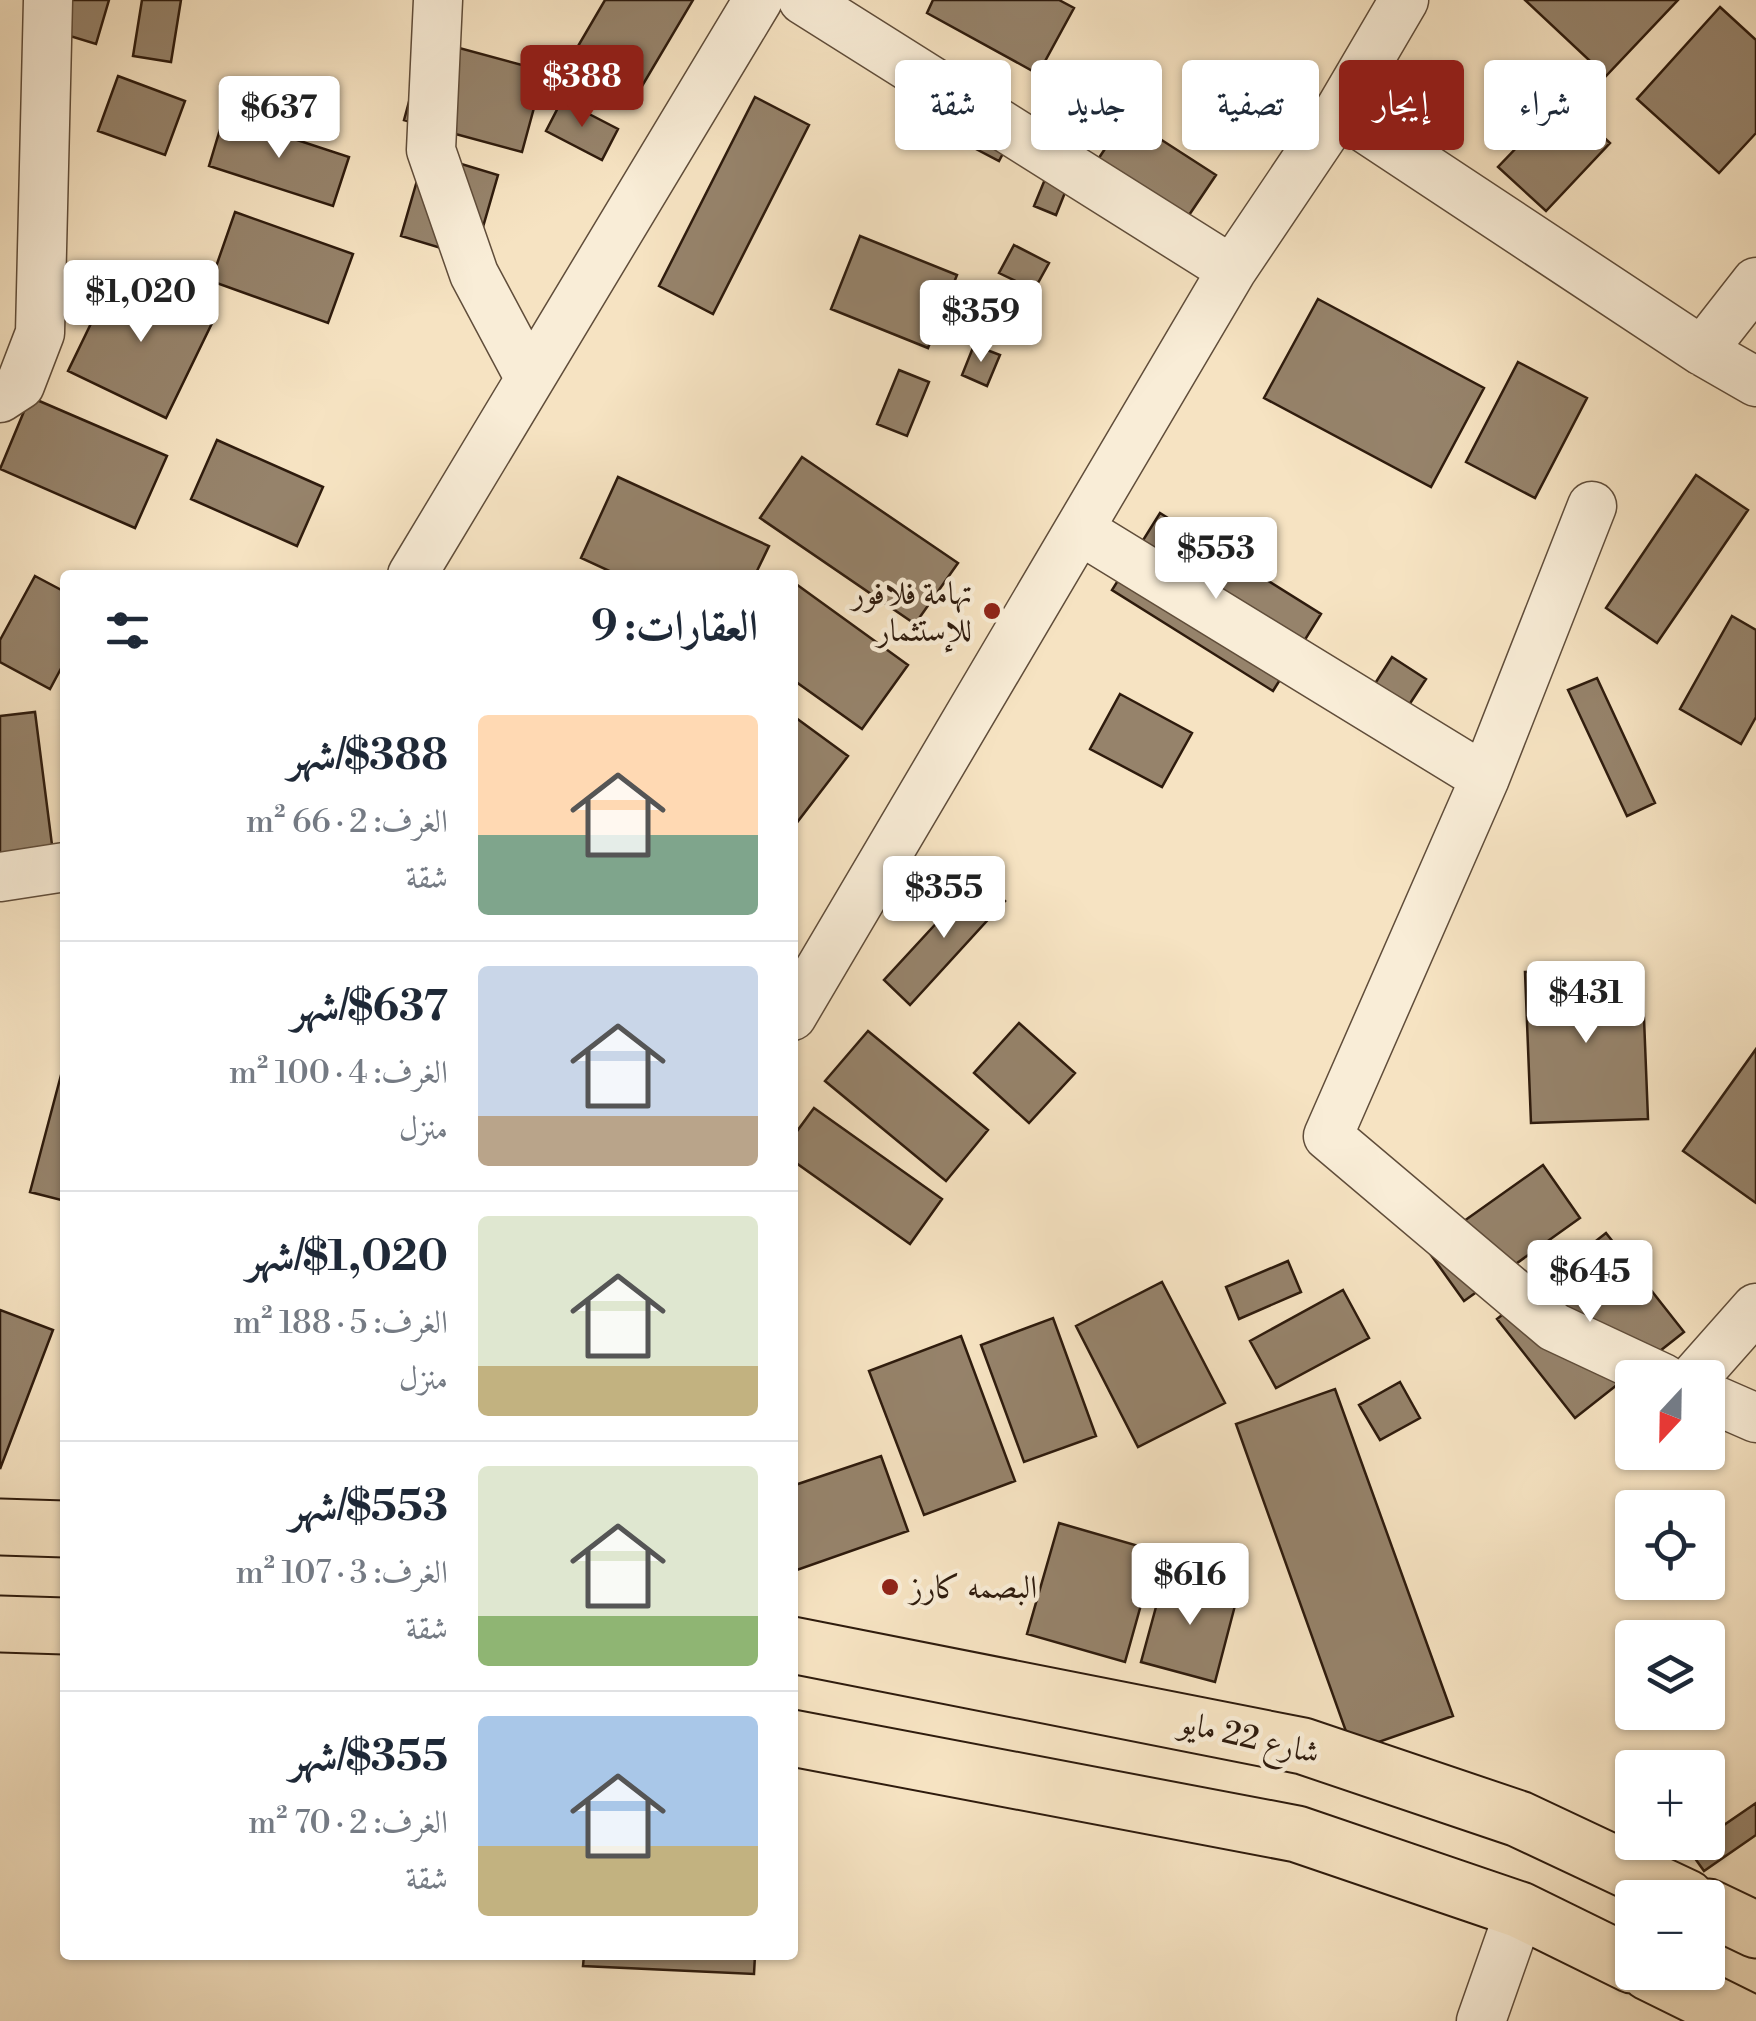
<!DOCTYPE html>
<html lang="ar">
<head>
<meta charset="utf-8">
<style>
  :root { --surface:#fff; --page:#f2f2f3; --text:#1f2937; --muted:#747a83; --line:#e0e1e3; --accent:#8f2418 }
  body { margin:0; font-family:"Libre Bodoni",Amiri,serif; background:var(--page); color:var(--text); direction:rtl; height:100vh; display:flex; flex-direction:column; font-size:38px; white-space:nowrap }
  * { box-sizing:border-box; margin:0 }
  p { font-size:32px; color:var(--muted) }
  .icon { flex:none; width:55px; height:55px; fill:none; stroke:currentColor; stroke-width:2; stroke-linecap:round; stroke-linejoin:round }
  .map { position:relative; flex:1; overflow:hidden; direction:ltr }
  .drawer { position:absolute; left:60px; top:570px; width:738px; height:1390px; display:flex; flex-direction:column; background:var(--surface); border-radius:10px; box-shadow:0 2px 8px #0004; direction:rtl }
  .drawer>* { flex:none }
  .guide { position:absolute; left:828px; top:60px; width:778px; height:90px; direction:rtl; display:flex; gap:20px }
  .needle { width:65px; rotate:202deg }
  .controls { position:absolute; left:1615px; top:1360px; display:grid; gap:20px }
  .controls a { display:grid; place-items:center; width:110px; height:110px; border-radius:10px; background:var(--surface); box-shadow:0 2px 8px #0004; font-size:50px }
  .price { position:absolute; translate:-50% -85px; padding:0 22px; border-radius:10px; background:#fff; color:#222; font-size:32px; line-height:65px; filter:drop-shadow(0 2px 5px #0008) }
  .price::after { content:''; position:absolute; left:50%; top:60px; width:30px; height:22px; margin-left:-15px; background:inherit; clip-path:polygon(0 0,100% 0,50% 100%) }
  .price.selected { background:var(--accent); color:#fff }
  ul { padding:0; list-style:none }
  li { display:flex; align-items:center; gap:30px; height:250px; padding:0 40px }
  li+li { border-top:2px solid var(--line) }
  li span { display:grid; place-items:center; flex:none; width:280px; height:200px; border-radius:10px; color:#555 }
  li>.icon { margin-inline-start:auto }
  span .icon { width:120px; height:120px; fill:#fffc; stroke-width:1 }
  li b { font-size:42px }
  h2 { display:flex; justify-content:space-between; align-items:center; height:120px; padding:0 40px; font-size:42px }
  .pill { padding:0 35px; border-radius:10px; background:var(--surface); box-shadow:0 2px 8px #0004; font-size:35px; line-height:90px }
  .pill.selected { background:var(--accent); color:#fff }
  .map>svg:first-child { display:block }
  .building { fill:#96836b; stroke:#2e1b0d; stroke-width:2.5 }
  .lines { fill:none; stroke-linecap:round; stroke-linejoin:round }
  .minor-casing { stroke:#604d3a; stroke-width:51 }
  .major-casing { stroke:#2e1b0d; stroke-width:59 }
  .minor { stroke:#f9edd7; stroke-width:48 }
  .major { stroke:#f6e3c2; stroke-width:55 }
  .poi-dot { fill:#8f2418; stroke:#f9edd7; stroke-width:4 }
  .labels { text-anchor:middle; stroke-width:9; stroke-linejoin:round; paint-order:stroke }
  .poi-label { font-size:32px; fill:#2e1b0d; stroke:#f9edd7; text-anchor:end }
  .street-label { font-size:32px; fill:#2e1b0d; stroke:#f9edd7 }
</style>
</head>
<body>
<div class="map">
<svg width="1756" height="2021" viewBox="0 0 1756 2021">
  <rect width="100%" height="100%" fill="#f6e3c2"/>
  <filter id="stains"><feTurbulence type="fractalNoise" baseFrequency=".002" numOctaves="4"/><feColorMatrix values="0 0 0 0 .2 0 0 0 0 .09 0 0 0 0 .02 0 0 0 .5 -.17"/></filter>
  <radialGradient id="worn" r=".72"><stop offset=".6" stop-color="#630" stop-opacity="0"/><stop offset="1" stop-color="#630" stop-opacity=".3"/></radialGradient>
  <path class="building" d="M70,0H109L96,44L60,33Z
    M142,0H181L171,62L133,56Z
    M605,0H693L629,108L564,70Z
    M933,0H1059L1074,8L1038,74L927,13Z
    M1525,0H1678L1606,76Z
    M1720,7L1756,40V133L1719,173L1637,99Z
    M426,39L544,71L522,152L404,120Z
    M942,70L1024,113L999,161L917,118Z
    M118,76L185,101L165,155L98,131Z
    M755,97L809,125L713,314L659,286Z
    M1563,99L1610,143L1546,211L1498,167Z
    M562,100L618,129L602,160L546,131Z
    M1073,111L1094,120L1056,215L1034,206Z
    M224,116L349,157L333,206L209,166Z
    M1126,117L1216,175L1179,230L1089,173Z
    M425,153L498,175L474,258L401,236Z
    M235,212L353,254L328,323L211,281Z
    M860,236L957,275L928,348L831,309Z
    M1014,245L1049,263L1034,290L999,273Z
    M116,272L214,319L166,418L68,371Z
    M1318,299L1484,388L1431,487L1264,398Z
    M974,345L1000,355L987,386L962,375Z
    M1518,362L1587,398L1535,498L1466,462Z
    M899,370L929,382L907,436L877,424Z
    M30,397L167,456L135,528L0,469Z
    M217,440L323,487L297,546L191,499Z
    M802,457L958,563L915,624L760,518Z
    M1696,475L1748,510L1657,643L1606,608Z
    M618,477L769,546L755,575H618L581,558Z
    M1160,513L1321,614L1273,691L1112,590Z
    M35,576L65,592V661L50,689L0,662V640Z
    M796,584L908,665L862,729L792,679V589Z
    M1732,616L1756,630V717L1741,744L1680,709Z
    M1392,657L1426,679L1384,743L1351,721Z
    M1597,678L1655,803L1627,816L1568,690Z
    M1120,694L1192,733L1162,787L1090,749Z
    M35,712L57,884L0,891V716Z
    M792,715L848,756L792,829Z
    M979,877L1005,901L910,1005L884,980Z
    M1642,968L1648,1119L1531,1123L1525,972Z
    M1019,1023L1075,1073L1029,1123L974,1073Z
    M868,1031L988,1130L946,1181L825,1081Z
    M1756,1049V1203L1683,1151Z
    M65,1060V1201L30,1192Z
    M814,1108L942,1199L910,1244L792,1160V1138Z
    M1543,1165L1580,1218L1464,1301L1426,1248Z
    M1606,1233L1684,1332L1575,1418L1497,1319Z
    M1288,1261L1301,1292L1239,1319L1226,1287Z
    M1162,1282L1225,1403L1138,1447L1076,1326Z
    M1343,1290L1369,1338L1276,1388L1250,1341Z
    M0,1310L53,1330L0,1469Z
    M1053,1318L1096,1436L1024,1462L981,1345Z
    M961,1336L1015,1481L924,1515L869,1371Z
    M1400,1382L1420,1418L1380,1440L1359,1405Z
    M1335,1389L1453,1716L1353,1751L1236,1424Z
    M881,1456L908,1531L794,1571L792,1486Z
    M1059,1523L1156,1551L1125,1662L1027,1634Z
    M1165,1574L1238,1594L1215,1682L1141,1662Z
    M1756,1803V1835L1704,1871L1689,1850L1699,1842H1708V1836Z
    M584,1955H755L754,1974L583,1966Z"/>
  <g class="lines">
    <defs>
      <path id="minor" d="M438,0L431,150L474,274L530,379
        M803,0L1232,270
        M1339,111L1702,351L1756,382
        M1702,351L1756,282
        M0,398L20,385L40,333L48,0
        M1592,506L1485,778L1328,1136L1554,1327L1663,1378
        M1080,530L1485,778
        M412,575L758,0
        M0,877L65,867
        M792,1016L1232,270L1339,111L1404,0
        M1694,1378L1756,1308
        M1708,1397L1756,1418
        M1481,2021L1520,1910"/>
      <path id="major" d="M0,1527L65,1529
        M0,1624L65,1626
        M792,1645L1303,1746L1519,1819L1687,1898
        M792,1738L1297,1834L1520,1910L1632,1965
        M1708,1907L1756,1930
        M1648,1972L1747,2021"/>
    </defs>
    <use href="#minor" class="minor-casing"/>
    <use href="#major" class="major-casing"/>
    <use href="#minor" class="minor"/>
    <use href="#major" class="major"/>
  </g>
  <g class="poi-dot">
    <circle cx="992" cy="611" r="10"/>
    <circle cx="890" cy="1587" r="10"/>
  </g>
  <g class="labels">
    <g class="poi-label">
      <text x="972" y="604">تهامة فلافور<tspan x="972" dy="37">للإستثمار</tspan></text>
      <text x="910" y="1598" text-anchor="start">البصمه كارز</text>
    </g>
    <g class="street-label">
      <text transform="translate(1250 1737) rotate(13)" y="11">شارع 22 مايو</text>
    </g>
  </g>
  <rect width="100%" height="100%" filter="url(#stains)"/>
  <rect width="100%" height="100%" fill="url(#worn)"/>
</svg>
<div class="controls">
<a><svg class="needle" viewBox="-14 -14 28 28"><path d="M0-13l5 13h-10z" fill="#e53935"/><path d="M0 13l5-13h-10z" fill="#747a83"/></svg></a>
<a><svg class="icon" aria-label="locate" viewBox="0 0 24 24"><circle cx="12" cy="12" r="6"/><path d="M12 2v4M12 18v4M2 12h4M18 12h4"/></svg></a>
<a><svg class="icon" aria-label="layers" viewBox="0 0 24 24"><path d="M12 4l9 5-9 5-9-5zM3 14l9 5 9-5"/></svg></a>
<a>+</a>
<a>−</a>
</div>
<b class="price selected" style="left:582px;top:130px">$388</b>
<b class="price" style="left:279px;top:161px">$637</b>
<b class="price" style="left:141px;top:345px">$1,020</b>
<b class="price" style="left:981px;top:365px">$359</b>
<b class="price" style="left:1216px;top:602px">$553</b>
<b class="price" style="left:944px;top:941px">$355</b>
<b class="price" style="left:1586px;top:1046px">$431</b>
<b class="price" style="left:1590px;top:1325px">$645</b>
<b class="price" style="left:1190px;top:1628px">$616</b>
<div class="guide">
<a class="pill">شراء</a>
<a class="pill selected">إيجار</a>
<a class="pill">تصفية</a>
<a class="pill">جديد</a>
<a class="pill">شقة</a>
</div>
<section class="drawer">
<h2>العقارات: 9<svg class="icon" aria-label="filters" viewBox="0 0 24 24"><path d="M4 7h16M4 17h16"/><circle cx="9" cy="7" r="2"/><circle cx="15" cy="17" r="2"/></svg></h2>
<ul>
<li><span style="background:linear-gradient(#ffd9b3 60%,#7fa58c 0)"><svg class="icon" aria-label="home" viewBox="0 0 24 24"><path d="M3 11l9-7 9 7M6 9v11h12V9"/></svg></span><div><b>$388/شهر</b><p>الغرف: 2 · 66 m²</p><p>شقة</p></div></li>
<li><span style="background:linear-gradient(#c9d6e8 75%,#b9a48a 0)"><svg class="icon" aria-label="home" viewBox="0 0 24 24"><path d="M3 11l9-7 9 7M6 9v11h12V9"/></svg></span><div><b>$637/شهر</b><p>الغرف: 4 · 100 m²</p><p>منزل</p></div></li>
<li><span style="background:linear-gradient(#dfe7d0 75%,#c2b280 0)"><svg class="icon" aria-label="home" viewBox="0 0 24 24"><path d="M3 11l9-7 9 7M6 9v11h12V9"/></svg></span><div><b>$1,020/شهر</b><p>الغرف: 5 · 188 m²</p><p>منزل</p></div></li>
<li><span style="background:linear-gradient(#dfe7d0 75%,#8fb573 0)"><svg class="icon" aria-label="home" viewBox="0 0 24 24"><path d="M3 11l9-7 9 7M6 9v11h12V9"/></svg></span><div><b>$553/شهر</b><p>الغرف: 3 · 107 m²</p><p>شقة</p></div></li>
<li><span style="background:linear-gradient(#a9c7e8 65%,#c2b280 0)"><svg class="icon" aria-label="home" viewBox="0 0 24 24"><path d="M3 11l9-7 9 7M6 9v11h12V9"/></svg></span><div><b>$355/شهر</b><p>الغرف: 2 · 70 m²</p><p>شقة</p></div></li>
</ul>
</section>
</div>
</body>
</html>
